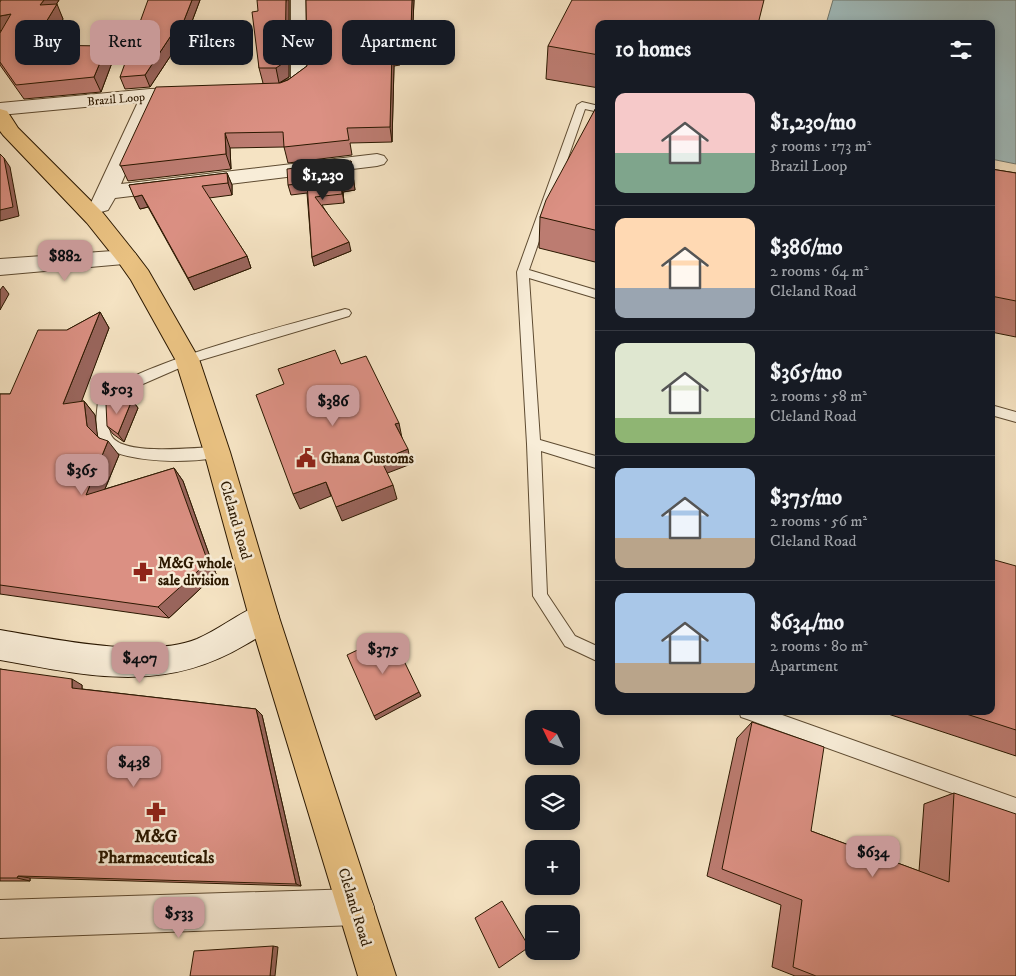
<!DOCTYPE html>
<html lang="en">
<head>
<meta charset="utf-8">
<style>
  :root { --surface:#171b24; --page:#242831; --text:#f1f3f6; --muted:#9ea1a6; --line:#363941; --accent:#c59692 }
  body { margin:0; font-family:"IM FELL DW Pica",serif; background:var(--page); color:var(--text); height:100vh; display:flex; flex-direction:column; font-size:19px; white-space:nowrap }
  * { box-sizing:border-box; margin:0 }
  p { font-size:16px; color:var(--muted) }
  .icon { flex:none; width:28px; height:28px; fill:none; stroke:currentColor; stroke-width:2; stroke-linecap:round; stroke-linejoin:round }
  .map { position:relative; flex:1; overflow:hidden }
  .drawer { position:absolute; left:595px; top:20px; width:400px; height:695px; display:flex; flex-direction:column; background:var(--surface); border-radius:10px; box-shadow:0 2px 8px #0003 }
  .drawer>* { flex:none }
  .banner { position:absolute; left:15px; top:20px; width:475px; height:45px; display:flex; gap:10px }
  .needle { width:32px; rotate:313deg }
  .tools { position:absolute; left:525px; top:710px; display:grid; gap:10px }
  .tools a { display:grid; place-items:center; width:55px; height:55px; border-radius:10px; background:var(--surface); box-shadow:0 2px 8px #0003; font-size:25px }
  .price { position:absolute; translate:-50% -42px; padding:0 11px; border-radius:10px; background:var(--accent); color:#111; font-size:16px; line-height:32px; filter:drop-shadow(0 1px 2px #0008) }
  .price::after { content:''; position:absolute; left:50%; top:30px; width:15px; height:11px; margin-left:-8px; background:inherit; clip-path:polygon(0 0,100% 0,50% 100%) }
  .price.current { background:#222; color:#fff }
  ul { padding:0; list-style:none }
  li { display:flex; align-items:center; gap:15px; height:125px; padding:0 20px }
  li+li { border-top:1px solid var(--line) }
  li span { display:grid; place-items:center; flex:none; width:140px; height:100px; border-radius:10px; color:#555 }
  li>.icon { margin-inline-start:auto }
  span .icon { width:60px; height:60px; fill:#fffc; stroke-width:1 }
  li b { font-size:21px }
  h2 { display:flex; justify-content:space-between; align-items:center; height:60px; padding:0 20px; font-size:21px }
  .tag { padding:0 18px; border-radius:10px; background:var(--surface); box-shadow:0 2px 8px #0003; font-size:18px; line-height:45px }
  .tag.current { background:var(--accent); color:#111 }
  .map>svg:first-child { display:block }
  .water { fill:#a0bcbd; stroke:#717a71 }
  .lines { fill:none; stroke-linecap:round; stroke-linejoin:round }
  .lane-casing { stroke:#5e4b31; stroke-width:2 }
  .street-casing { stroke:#5e4b31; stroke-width:2 }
  .secondary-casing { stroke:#2b1800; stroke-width:2 }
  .primary-casing { stroke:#2b1800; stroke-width:2 }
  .lane { fill:#f8edd8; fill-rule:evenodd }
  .street { fill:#f8edd8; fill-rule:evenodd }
  .secondary { fill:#f8edd8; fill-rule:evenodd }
  .primary { fill:#eac282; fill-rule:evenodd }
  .wall { fill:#bc7c71; stroke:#2b1800 }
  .shaded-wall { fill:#99655c; stroke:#2b1800 }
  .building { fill:#db9083; stroke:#2b1800 }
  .labels { text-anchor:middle; stroke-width:5; stroke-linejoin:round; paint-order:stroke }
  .far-street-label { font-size:12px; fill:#2b1800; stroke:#f8edd8 }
  .poi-label { font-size:15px; font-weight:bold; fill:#2b1800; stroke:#f8edd8; text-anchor:start }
  .street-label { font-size:15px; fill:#2b1800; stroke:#f8edd8 }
  .near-poi-label { font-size:18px; font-weight:bold; fill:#2b1800; stroke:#f8edd8 }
</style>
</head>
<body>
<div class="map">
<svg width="1016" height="976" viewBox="0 0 1016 976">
  <rect width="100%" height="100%" fill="#f5e3c3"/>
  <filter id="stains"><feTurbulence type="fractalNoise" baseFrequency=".004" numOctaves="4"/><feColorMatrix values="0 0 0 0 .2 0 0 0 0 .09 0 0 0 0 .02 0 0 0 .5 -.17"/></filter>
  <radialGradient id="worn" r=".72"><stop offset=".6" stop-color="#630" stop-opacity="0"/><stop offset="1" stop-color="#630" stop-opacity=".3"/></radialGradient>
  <path class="water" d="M833,0H1016V164L991,159V24H826Z"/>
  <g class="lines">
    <defs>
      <path id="lane" d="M582,102L599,106V112L585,109L529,270L599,291V299L529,278L540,440L599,457V469L541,451L547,594L575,636L599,647V662L565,646L533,596L527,444L517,272L577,105Z
        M345,309L349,310L351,313L349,316L191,363L120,394L110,403C110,412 107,426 111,435C121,457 196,447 217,447L222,448L224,452L222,456C199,464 117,464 102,443C93,432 97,414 98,401C115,368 303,321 345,309Z
        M991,405L1016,412V422L991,415Z
        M739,711H771L1016,798V816L747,719L741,717Z"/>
      <path id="street" d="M291,0H307L309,80C301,92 281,100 266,96L264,92L266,88L278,85L291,78Z
        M190,88L197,90L199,94L197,98L157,100L121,184L377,154L384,156L387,160L384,164L377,166L115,198L108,210L101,212L94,210L90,205L138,102L0,115V103L150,89Z
        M127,250L135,253L138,258L135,263L0,275V259Z
        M356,889L369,894L374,907L369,920L356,925L0,938V900Z"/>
      <path id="secondary" d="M264,603L275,607L279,617C273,631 258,637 245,645C163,694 89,676 0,660V630C53,639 147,659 197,639C220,629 240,612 264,603Z"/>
      <path id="primary" d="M0,109L7,111L18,128L103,213L135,253L148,270L199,359L230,452L279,617L396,976H358L249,617L204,452L175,359L131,280L119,263L87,223L3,135L0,131Z"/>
    </defs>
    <use href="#lane" class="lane-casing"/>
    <use href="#street" class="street-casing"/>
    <use href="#secondary" class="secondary-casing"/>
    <use href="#primary" class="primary-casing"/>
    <use href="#lane" class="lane"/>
    <use href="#street" class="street"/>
    <use href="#secondary" class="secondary"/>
    <use href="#primary" class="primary"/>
  </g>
  <path class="wall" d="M1,0H59L56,5L63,19L48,45L113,60L101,92L24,99L0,65V33L1,31Z
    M200,0L185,40H181L150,87L125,89L120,77Z
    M289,0V77L280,83L288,80L307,66L306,0H414L412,43H398L400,65L394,66L392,142L350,143L352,155L288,163L284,147L230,148L231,169L128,181L120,164L263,83L259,68L258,11Z
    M599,24V88L546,79L548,46Z
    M599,102V263L539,248L540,217Z
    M351,161L355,190L343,192L344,203L322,205L351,251L314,266L312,257L307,193L291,195L288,185Z
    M991,169L1016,173V337L991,332Z
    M227,173L232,185V195L209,198L247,256L251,268L194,290L148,207L140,209L129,185Z
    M100,312L109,328L81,401H84L95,415L97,436L119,455L105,489L174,468L183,481L216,574L169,618L0,594V394H10L67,330Z
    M132,400L138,408L124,442L113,434L107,426Z
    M1016,566V756L879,711H991Z
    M0,669L82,685V689L256,709L262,715L301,886L30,878V881H0Z
    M752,722L811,831L919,871L924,804L954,793L1016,976H795L772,967L781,905L707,876L737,738Z"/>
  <path class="shaded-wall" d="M44,0H59L47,19L40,5Z
    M192,0H200L185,40L181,28Z
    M286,0H289V77L279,83L276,68Z
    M412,0H414L412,43L411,28Z
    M57,4L63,19L40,59L32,45Z
    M11,14L18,28L0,31V16Z
    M176,28L181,40L150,87L145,75Z
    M107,46L113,60L101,92L94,77Z
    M392,51L394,66L392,142L390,127Z
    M225,133L230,148L231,169L226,154Z
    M4,158L10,167L19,216L0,221V210Z
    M351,161L355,190L343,192L344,203L341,183Z
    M227,173L232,185V195L228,183Z
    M142,195L148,207L140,209L134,197Z
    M349,242L351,251L314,266L312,257Z
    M247,256L251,268L194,290L188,278Z
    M3,286L9,294L0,310V290Z
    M100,312L109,328L75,419L63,404Z
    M132,400L138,408L124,442L118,434Z
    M84,401L95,415L98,440L87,426Z
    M399,423L402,438L395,424Z
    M108,441L119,455L97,508L86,495Z
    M408,449L411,464L385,474L381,460Z
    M174,468L183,481L216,574L169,618L158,607Z
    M326,482L331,496L300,509L293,494Z
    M393,485L397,499L342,521L336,507Z
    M72,679L82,685V694L72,688Z
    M419,692L421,696L376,720L374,716Z
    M256,709L262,715L301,886L296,884Z
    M18,876L30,878V881L17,878Z
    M273,946L278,947L275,976H270Z"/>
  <path class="building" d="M1,0H44L40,5L57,4L32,45L107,46L94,77L16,85L0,62V33L11,14L0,16V2Z
    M148,0H192L181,28H176L145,75L120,77Z
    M257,0H286L285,62L276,68H259L252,12L258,11Z
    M306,0H412L411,28H396L399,50L392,51L390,127L347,128L349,140L284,147L283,132L225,133L226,154L120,166V164L156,87L280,83L288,80L307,66Z
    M572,0H764L758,24H599V55L548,46Z
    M599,102V231L540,217L546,200Z
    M0,154L4,158L13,207L0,210Z
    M351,161L353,181L341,183L342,194L315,197L349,242L312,257L307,183L288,185L287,169Z
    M991,169L1016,173V301L991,296Z
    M227,173L228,183L202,186L247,256L188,278L142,195L134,197L129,185Z
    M100,312L63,404L84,401L87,426L99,438L108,441L86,495L174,468L208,562L158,607L0,585V394H10L38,330H67Z
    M335,350L341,364L366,356L399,423L395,424L408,449L381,460L393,485L336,507L326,482L293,494L256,395L284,384L278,369Z
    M132,400L118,434L107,426L106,404Z
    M991,559L1016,566V730L957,711H991Z
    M391,634L419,692L374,716L347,655Z
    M0,669L72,679V688L256,709L296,884L18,876L17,878H0Z
    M752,722L824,747L811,831L949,882L954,793L1016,814V976H816L793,967L802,900L722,869Z
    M502,901L529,947L499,968L475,918Z
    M273,946L270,976H190L194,951Z"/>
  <defs>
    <symbol id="civic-bare" viewBox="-9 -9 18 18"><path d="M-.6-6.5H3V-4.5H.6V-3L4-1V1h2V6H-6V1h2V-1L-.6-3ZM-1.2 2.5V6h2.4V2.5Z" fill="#8f2418" stroke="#f8edd8" stroke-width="2.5" paint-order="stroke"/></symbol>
    <symbol id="pharmacy-bare" viewBox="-9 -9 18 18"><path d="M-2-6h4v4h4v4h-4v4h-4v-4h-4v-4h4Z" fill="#8f2418" stroke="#f8edd8" stroke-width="2.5" paint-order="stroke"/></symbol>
  </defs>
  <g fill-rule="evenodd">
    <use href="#civic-bare" x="292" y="444" width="28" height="28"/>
    <use href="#pharmacy-bare" x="129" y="558" width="28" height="28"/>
    <use href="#pharmacy-bare" x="142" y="798" width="28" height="28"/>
  </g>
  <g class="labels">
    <g class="far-street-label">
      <text transform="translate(116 99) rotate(-5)" y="4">Brazil Loop</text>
    </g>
    <g class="poi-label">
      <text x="321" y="463">Ghana Customs</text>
      <text x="158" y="568">M&amp;G whole<tspan x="158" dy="17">sale division</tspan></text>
    </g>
    <g class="street-label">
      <text transform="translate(236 520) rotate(74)" y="5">Cleland Road</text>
      <text transform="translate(355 907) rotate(73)" y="5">Cleland Road</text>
    </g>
    <g class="near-poi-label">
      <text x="156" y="842">M&amp;G<tspan x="156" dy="21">Pharmaceuticals</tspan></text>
    </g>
  </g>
  <rect width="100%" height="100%" filter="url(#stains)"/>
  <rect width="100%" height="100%" fill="url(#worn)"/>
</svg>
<div class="tools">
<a><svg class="needle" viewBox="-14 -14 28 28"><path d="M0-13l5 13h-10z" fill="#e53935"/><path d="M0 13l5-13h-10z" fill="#9ea1a6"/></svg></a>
<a><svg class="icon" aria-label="layers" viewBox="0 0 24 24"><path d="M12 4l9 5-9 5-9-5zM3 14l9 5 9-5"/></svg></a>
<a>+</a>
<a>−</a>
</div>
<b class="price current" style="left:323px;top:201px">$1,230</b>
<b class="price" style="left:65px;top:282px">$882</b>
<b class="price" style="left:117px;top:415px">$503</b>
<b class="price" style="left:333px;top:427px">$386</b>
<b class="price" style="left:82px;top:496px">$365</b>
<b class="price" style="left:383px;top:675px">$375</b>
<b class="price" style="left:140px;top:684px">$407</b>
<b class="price" style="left:134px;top:788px">$438</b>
<b class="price" style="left:873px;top:878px">$634</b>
<b class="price" style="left:179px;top:939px">$533</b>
<div class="banner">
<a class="tag">Buy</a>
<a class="tag current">Rent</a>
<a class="tag">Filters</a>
<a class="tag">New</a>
<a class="tag">Apartment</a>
</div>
<section class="drawer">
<h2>10 homes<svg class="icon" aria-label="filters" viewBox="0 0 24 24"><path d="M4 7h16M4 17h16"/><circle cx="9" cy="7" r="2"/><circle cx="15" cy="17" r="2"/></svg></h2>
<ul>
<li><span style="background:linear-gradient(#f6c9c9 60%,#7fa58c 0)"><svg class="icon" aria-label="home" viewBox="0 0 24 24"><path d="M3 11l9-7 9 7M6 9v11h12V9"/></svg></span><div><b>$1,230/mo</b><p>5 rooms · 173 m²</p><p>Brazil Loop</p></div></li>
<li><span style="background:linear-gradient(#ffd9b3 70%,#9aa5b1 0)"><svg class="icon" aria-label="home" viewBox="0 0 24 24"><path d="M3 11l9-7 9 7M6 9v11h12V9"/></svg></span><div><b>$386/mo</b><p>2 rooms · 64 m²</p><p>Cleland Road</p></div></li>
<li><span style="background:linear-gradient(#dfe7d0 75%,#8fb573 0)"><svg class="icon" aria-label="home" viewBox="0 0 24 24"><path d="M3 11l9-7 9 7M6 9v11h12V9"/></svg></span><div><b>$365/mo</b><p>2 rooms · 58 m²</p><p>Cleland Road</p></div></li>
<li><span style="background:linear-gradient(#a9c7e8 70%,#b9a48a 0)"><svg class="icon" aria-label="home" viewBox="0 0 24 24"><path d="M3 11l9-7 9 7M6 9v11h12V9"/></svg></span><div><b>$375/mo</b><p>2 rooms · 56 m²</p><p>Cleland Road</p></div></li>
<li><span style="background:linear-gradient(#a9c7e8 70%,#b9a48a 0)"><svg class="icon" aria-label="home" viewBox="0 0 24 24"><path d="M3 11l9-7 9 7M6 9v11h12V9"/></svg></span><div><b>$634/mo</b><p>2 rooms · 80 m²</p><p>Apartment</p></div></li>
</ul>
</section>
</div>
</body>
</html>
